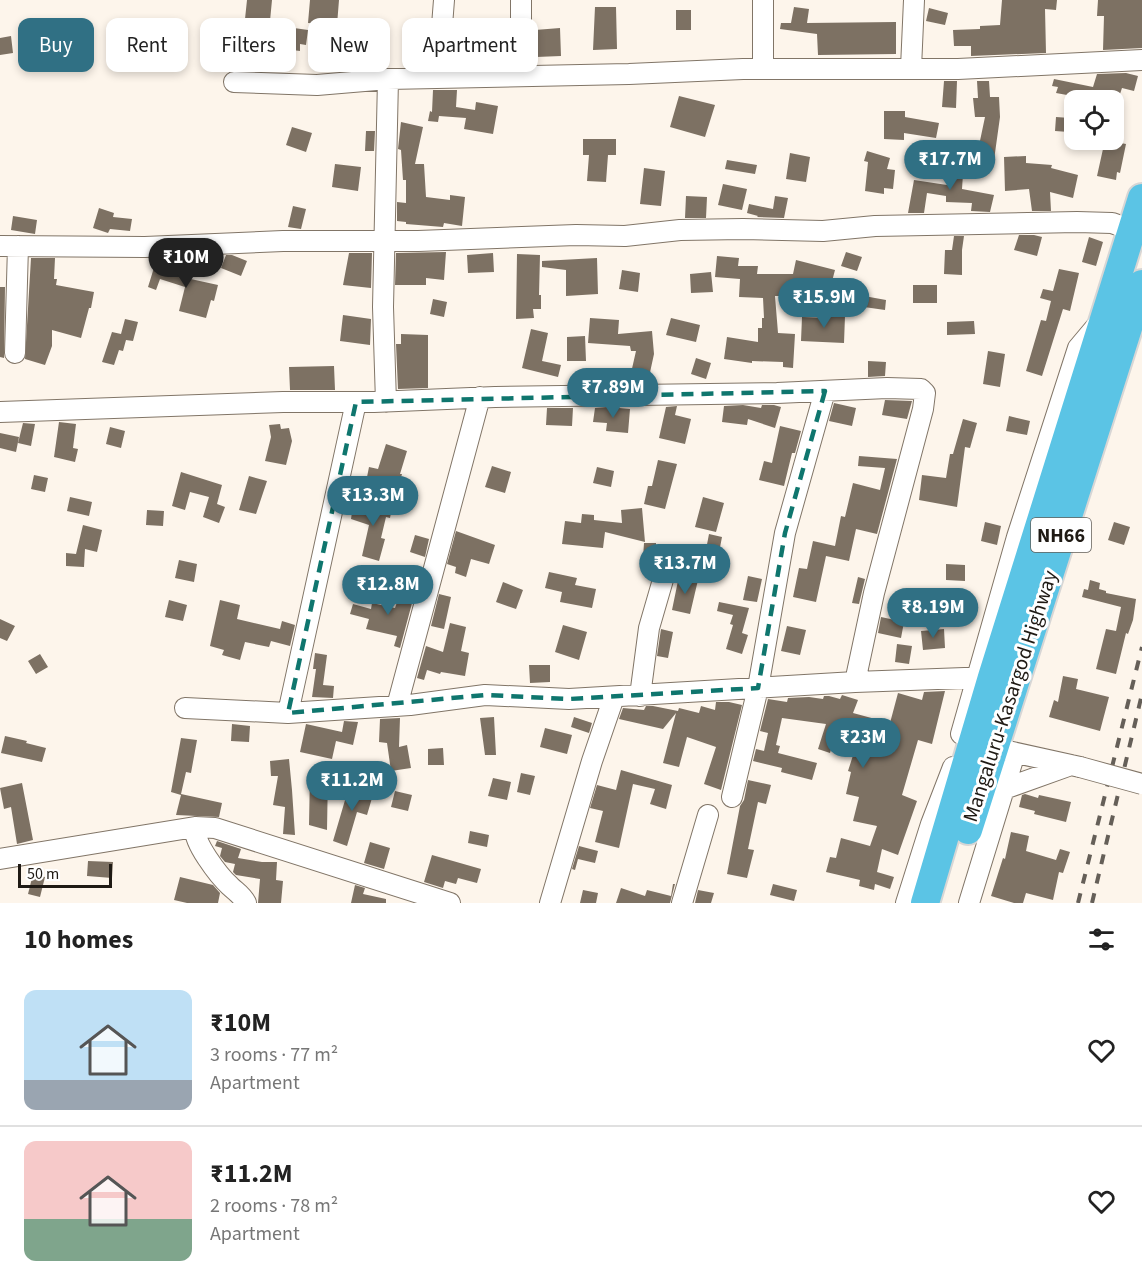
<!DOCTYPE html>
<html lang="en">
<head>
<meta charset="utf-8">
<style>
  :root { --surface:#fff; --page:#f6f6f6; --text:#222; --muted:#767676; --line:#e0e0e0; --accent:#307084 }
  body { margin:0; font-family:"Source Sans 3",sans-serif; background:var(--page); color:var(--text); height:100vh; display:flex; flex-direction:column; font-size:22px; white-space:nowrap }
  * { box-sizing:border-box; margin:0 }
  p { font-size:20px; color:var(--muted) }
  .icon { flex:none; width:33px; height:33px; fill:none; stroke:currentColor; stroke-width:2; stroke-linecap:round; stroke-linejoin:round }
  .map { position:relative; height:903px; overflow:hidden }
  .sheet { display:flex; flex-direction:column; background:var(--surface); flex:1 }
  .sheet>* { flex:none }
  .top-card { position:absolute; left:18px; top:18px; width:600px; height:54px; display:flex; gap:12px }
  .fabs { position:absolute; left:1064px; top:90px; display:grid; gap:12px }
  .fabs a { display:grid; place-items:center; width:60px; height:60px; border-radius:12px; background:var(--surface); box-shadow:0 3px 9px #0003; font-size:30px }
  .scale { position:absolute; left:18px; bottom:15px; width:94px; box-sizing:border-box; padding-left:6px; border:3px solid #1f1a14; border-top:0; font-size:16px; line-height:21px; white-space:nowrap; color:#1f1a14; -webkit-text-stroke:4px #fff; paint-order:stroke }
  .price { position:absolute; translate:-50% -51px; padding:0 14px; border-radius:21px; background:var(--accent); color:#fff; font-size:20px; line-height:39px; filter:drop-shadow(0 2px 3px #0008) }
  .price::after { content:''; position:absolute; left:50%; top:36px; width:18px; height:14px; margin-left:-9px; background:inherit; clip-path:polygon(0 0,100% 0,50% 100%) }
  .price.active { background:#222; color:#fff }
  ul { padding:0; list-style:none }
  li { display:flex; align-items:center; gap:18px; height:150px; padding:0 24px }
  li+li { border-top:2px solid var(--line) }
  li span { display:grid; place-items:center; flex:none; width:168px; height:120px; border-radius:12px; color:#555 }
  li>.icon { margin-inline-start:auto }
  span .icon { width:72px; height:72px; fill:#fffc; stroke-width:1 }
  li b { font-size:26px }
  h2 { display:flex; justify-content:space-between; align-items:center; height:72px; padding:0 24px; font-size:26px }
  .tag { padding:0 21px; border-radius:12px; background:var(--surface); box-shadow:0 3px 9px #0003; font-size:21px; line-height:54px }
  .tag.active { background:var(--accent); color:#fff }
  .map>svg:first-child { display:block }
  .building { fill:#7d7163 }
  .lines { fill:none; stroke-linecap:round; stroke-linejoin:round }
  .minor-casing { stroke:#817567; stroke-width:22 }
  .highway-casing { stroke:#d7d6d5; stroke-width:32 }
  .minor { stroke:#fff; stroke-width:20 }
  .highway { stroke:#5bc4e5; stroke-width:28 }
  .rail { stroke:#655f58; stroke-width:4; stroke-dasharray:10 10; stroke-linecap:butt }
  .minor-bridge-casing { stroke:#817567; stroke-width:22; stroke-linecap:butt }
  .minor-bridge { stroke:#fff; stroke-width:20 }
  .marked { fill:none; stroke:#0f766e; stroke-width:4.5; stroke-dasharray:12 8; stroke-linejoin:round }
  .labels { text-anchor:middle; stroke-width:6; stroke-linejoin:round; paint-order:stroke }
  .shield { fill:#fff; stroke:#625f5a; stroke-width:1.5 }
  .shield-label { font-size:20px; font-weight:bold; fill:#1f1a14 }
  .street-label { font-size:21px; fill:#1f1a14; stroke:#fff }
</style>
</head>
<body>
<div class="map">
<svg width="1142" height="903" viewBox="0 0 1142 903">
  <rect width="100%" height="100%" fill="#fdf5eb"/>
  <path class="building" d="M247,0H272L270,21L245,19Z
    M310,0H339L337,25L308,23Z
    M1002,0H1057L1056,10L1045,9L1046,53L971,56V46H954L953,30L980,29V26L1000,25Z
    M1098,0H1142V48L1103,50L1104,16H1097Z
    M595,7H616L617,49L593,50Z
    M794,7L809,9L807,23L896,22V54L818,55L817,34L780,29L781,23H791Z
    M929,8L948,13L945,25L926,21Z
    M676,10H691V30H676Z
    M287,27L308,30L306,45L300,44V51L284,49Z
    M560,28L561,56L536,57L535,30Z
    M11,36L13,53L0,55V38Z
    M247,38L267,42L263,67L213,57L216,46L244,52Z
    M453,45L463,47L460,66H451Z
    M1126,73L1138,76L1134,91L1122,88L1118,100H1100L1078,94V97L1056,93L1058,87L1052,86L1054,79L1093,87L1097,74Z
    M944,81H957L956,108L942,107Z
    M977,81H989L990,97H999L1000,117L994,160L977,155L985,117H975L973,98H978Z
    M433,90H457L456,107L475,110L476,102L498,106L493,134L464,129L466,118L439,116L438,122L428,121L430,111L432,112Z
    M679,96L715,105L705,137L670,127Z
    M884,111H905V117L939,123L936,138L904,133V140L884,139Z
    M1056,117L1070,118L1069,132L1055,131Z
    M401,122L423,127L415,164H424L426,197L450,200V195L465,197L462,226L444,223L443,227L406,224V222L397,221V202L406,203V180H403L401,150L398,149Z
    M292,127L312,133L306,152L286,145Z
    M366,131H375L374,151H365Z
    M583,139H616V155H608L606,182L587,181L589,155H583Z
    M1105,140L1126,144L1120,173L1117,172L1116,180L1097,176Z
    M867,151L890,158L887,169L895,170L893,189L884,188V194L865,191L868,162L864,161Z
    M790,153L810,157L806,182L786,179Z
    M1026,156V163L1052,165L1051,168L1078,175L1073,198L1050,192L1051,211H1032L1029,189L1005,191L1004,157Z
    M949,158L964,159L962,189L994,195L990,212L971,211L972,203L946,202V196L927,193L924,213H908L914,180L947,185Z
    M727,160L757,165L755,174L725,169Z
    M335,164L361,167L358,191L332,187Z
    M644,168L665,171L661,206L640,204Z
    M723,184L747,189L742,210L718,205Z
    M686,196L707,197L706,218H685Z
    M775,196L788,198L784,218L757,217L758,216L747,213L749,204L773,209Z
    M293,206L306,209L301,229L288,227Z
    M99,208L114,213L113,217L132,219L130,231L110,229L108,233L93,228Z
    M13,216L37,220L35,234L11,230Z
    M1019,235H1034L1042,237L1037,256L1014,250Z
    M954,236H964L962,250V275L944,274L945,250H952Z
    M1089,237L1103,242L1096,266L1082,262Z
    M446,252L444,280L426,278V285H395L396,253Z
    M846,252L862,257L857,271L841,266Z
    M349,253H372L371,288L343,285Z
    M493,253L494,272L468,273L467,255Z
    M517,254L540,255L539,295H541V309H533L534,318L516,319Z
    M226,255H232L247,261L241,276L221,268Z
    M717,256L739,258L738,266H758L757,274H793L796,260L835,270L830,289L803,283L800,294L784,290V296H775L778,333L795,334L793,368L783,367V362L752,361V363L724,359L727,337L758,342V328H762V318H764L763,298L739,297L740,279L715,277Z
    M31,258H55L54,279H57L56,285L94,292L91,308H89L81,338L52,330V346L45,365L25,359Z
    M157,258H167L165,264L179,269L177,276L218,285L214,301L211,300L206,318L179,311L185,287L160,279L156,290L148,287Z
    M597,258L598,294L566,296V270L542,267V261Z
    M1059,269L1079,273L1070,311L1063,309L1042,376L1026,371L1041,320L1046,321L1051,301L1040,298L1043,289L1053,291Z
    M622,270L640,273L638,292L619,289Z
    M711,272L713,292L691,293L690,274Z
    M913,285H937V303H913Z
    M0,287H5L4,358L0,357Z
    M838,292L864,294V296L886,300L885,310L864,307H838Z
    M433,299L447,302L444,317L430,314Z
    M343,315L371,319L370,345L340,341Z
    M827,316H845L844,343L801,341L802,317L827,318Z
    M590,318L619,320L618,334L652,331L654,354L649,377L631,373L636,351H631L630,346L588,343Z
    M671,318L700,325L696,342L666,335Z
    M125,319L138,322L133,341L126,340L123,351L119,350L114,365L102,362L112,332L121,334Z
    M974,321L975,334L947,335V322Z
    M531,329L548,333L542,361L561,365L558,377L522,368Z
    M401,334L428,335V388L398,389L396,344H401Z
    M585,336L586,361H567V337Z
    M988,351L1005,354L1000,387L983,384Z
    M696,358L711,363L706,379L691,374Z
    M868,361L886,362L885,376L868,377Z
    M334,366L335,390H290L289,367Z
    M885,400L912,401L907,419L882,415Z
    M834,403L856,408L852,426L829,421Z
    M743,405L761,408L762,405H774L781,407L775,428L748,419L747,425L722,422L724,406Z
    M677,406L675,415L691,419L685,444L659,438L666,407Z
    M608,407L630,409L628,433L606,431L607,423L593,422L595,408Z
    M547,408H573L572,426L546,425Z
    M1009,416L1030,421L1027,435L1006,431Z
    M963,419L977,423L970,448L965,447L957,507L919,500L922,475L946,478L950,454H953Z
    M59,422L76,424L73,448L78,449L75,462L54,457Z
    M23,423L35,424L31,446L18,443Z
    M280,424L281,429L289,428L292,441L286,465L265,461L271,437L269,425Z
    M780,426L801,431L795,453H792L784,486L759,480L764,461L772,463Z
    M110,427L125,431L121,448L106,444Z
    M0,433L19,437L16,452L0,448Z
    M386,444L407,451L400,474H402L398,489L366,482L369,467L378,469Z
    M859,456L897,459L877,534L856,529L849,561L826,556L816,602L793,597L799,568L807,569L813,541L835,546L841,516L845,517L853,483L880,490L885,468L858,466Z
    M658,460L677,464L665,509L644,504L648,486H652Z
    M492,466L511,472L505,493L485,487Z
    M597,467L614,471L611,487L593,483Z
    M181,472L222,485L217,504L225,507L219,523L203,517L209,497L190,492L185,510L172,506Z
    M34,475L48,478L45,492L31,489Z
    M249,476L267,481L256,514L239,510Z
    M70,497L92,502L89,516L67,511Z
    M703,497L724,503L716,532L695,527Z
    M366,502L392,508L390,518L386,517L381,538L385,539L379,561L362,556L369,525L351,519L353,506L364,508Z
    M642,508L645,542L605,532L603,548L562,544L565,521L581,523L582,514L594,515V520L622,523L621,510Z
    M147,510L164,511L163,526L146,525Z
    M985,522L1001,526L997,545L981,541Z
    M1114,522L1130,527L1124,545L1108,540Z
    M83,525L102,530L97,552L85,549L84,567L66,566V553L76,554Z
    M456,531L495,545L489,564L471,559L466,577L455,573L456,567L447,564Z
    M709,534L722,537L717,563L704,560Z
    M415,535L429,539L425,557L410,552Z
    M644,543H656V559L643,558Z
    M179,560L197,564L194,582L175,578Z
    M946,564L965,565V581L946,580Z
    M549,572L577,578L575,585L596,589L592,608L560,602L562,592L545,588Z
    M679,576L698,580L690,614L672,610Z
    M748,576L762,579L757,602L743,600Z
    M858,577L865,579L859,604L852,603Z
    M1090,580L1100,583L1099,589L1106,591V593L1136,599L1133,620L1128,634L1126,633L1116,674L1096,669L1106,629L1116,631L1121,607L1082,597L1084,589L1088,590Z
    M503,582L523,590L516,609L496,602Z
    M402,588L415,592L400,648L394,646L397,636L366,629L369,619L350,614L353,604L371,609L372,603L395,608Z
    M439,594L451,597L444,629L431,626Z
    M169,600L187,605L183,621L165,617Z
    M220,600L240,605L237,619L280,629L282,621L295,625L290,646L271,641L269,647L245,642L240,660L222,655L224,650L210,646Z
    M719,602L749,608L742,633L748,635L742,654L726,649L733,625L730,624L733,615L717,611Z
    M881,617L904,622L901,638L878,633Z
    M0,619L15,626L7,641L0,638Z
    M450,623L466,627L461,651L469,653L465,676L441,672L440,674L427,670L424,680L417,678L426,646L443,652Z
    M563,625L587,632L579,660L555,652Z
    M787,626L806,630L800,655L781,651Z
    M661,629L673,632L668,658L657,656Z
    M944,629L945,648L923,650L921,631Z
    M897,644L912,646L909,664L895,662Z
    M315,653L327,655L323,685L334,686L333,698L312,697L316,669H313Z
    M40,654L48,667L36,674L28,661Z
    M529,665H550V682L530,683Z
    M1063,676L1078,679L1076,689L1109,697L1100,731L1049,717L1054,700L1058,702Z
    M945,691L932,744L918,740L902,795L917,801L898,855L882,849L877,872L894,877L890,889L875,884L874,890L859,886L860,880L826,872L830,857L836,858L841,838L870,846L877,826L853,821L859,797L846,794L851,772L848,771L856,746L854,745L859,726L839,720L830,753L818,749L826,724L782,718L776,745L780,746L778,753L817,763L812,780L781,772L782,768L753,761L756,749L764,751L768,733L760,731L768,699L787,702L788,698L809,697L823,699L824,696H829L840,699L842,695L858,700L853,713L890,723L898,693L922,700L924,692Z
    M716,702H729L742,705L721,790L704,784L716,747L687,737L679,767L663,763L676,713L663,729L619,719L623,708L644,710L646,706H653L678,711L679,708L699,713L701,706L715,710Z
    M494,717L496,755H485L480,718Z
    M574,717L592,723L589,733L571,727Z
    M400,718L399,747L407,745L411,768L391,771L387,743L379,742L380,719Z
    M344,721L358,722L353,745L336,741L332,759L300,752L306,724L342,732Z
    M232,724L250,726L249,742L231,741Z
    M545,728L572,735L567,754L540,747Z
    M5,736L27,741L26,743L46,748L42,762L1,753Z
    M181,738L197,740L191,773L186,772L181,794L222,803L219,817L176,815L181,795L171,792Z
    M443,748L444,765H428V749Z
    M289,759L292,790L295,835L283,834L285,807L273,805L278,776H271L270,761Z
    M621,770L672,785L666,809L650,804L655,789L633,784L619,848L595,842L603,811L590,808L597,785L616,790Z
    M310,773H328L327,830L309,825Z
    M521,773L535,776L530,795L517,792Z
    M493,778L511,782L507,800L488,796Z
    M748,780L771,785L766,804L758,802L748,849L754,850L747,878L727,874L740,806L744,800Z
    M355,781L369,784L368,796L372,798L367,815L357,812L347,846L333,841L348,790L355,792Z
    M22,783L33,840L17,844L11,807L4,809L0,788Z
    M395,791L412,795L408,811L391,807Z
    M1025,794L1038,798L1039,795L1071,802L1066,822L1034,814L1035,811L1019,807L1022,795Z
    M470,831L489,835L487,847L468,843Z
    M1011,832L1029,836L1026,851L1056,860L1060,849L1070,852L1063,873L1059,872L1053,900L1026,893L1023,903H1014L991,896L1003,858L1005,859Z
    M217,841L241,849L238,858L262,862H277L276,880L283,881L281,903H258L260,879L236,875L233,872L235,864L225,862L220,856L222,848L215,846Z
    M370,842L390,848L384,869L364,863Z
    M579,846L598,851L595,863L578,859L575,870L572,869Z
    M432,855L481,869L477,883L458,878L456,884L445,881L443,888L424,882Z
    M88,861L113,862L112,878L87,876Z
    M33,874L45,877L40,897L28,894Z
    M180,877L213,885L220,893L218,903H187L174,900Z
    M673,884H675L670,903H616L621,888L645,896L647,890L671,896Z
    M773,884L797,890L794,901L770,895Z
    M355,885L365,888L363,894L386,899V903H351Z
    M583,890L598,893L596,903H580Z
    M698,890L714,893L711,903H695Z"/>
  <g class="lines">
    <defs>
      <path id="minor" d="M763,68V0
        M911,68L914,0
        M521,76V0
        M438,77L444,0
        M234,82L317,85L388,79L629,74L743,69H958L1142,60
        M0,246L145,247L283,241H418L576,235L625,236L680,230L743,229L823,231L875,226L1077,222L1112,223L1132,230
        M15,353L18,246
        M386,402L383,307L388,79
        M0,412L283,402H374L495,397L777,393L887,388L921,389L925,393L923,409L874,593L855,682
        M640,696L649,628L669,559
        M397,706L480,397
        M185,708L288,713L410,705L485,695L569,699L855,682L992,677
        M288,713L356,402
        M961,734L1017,537L1078,348L1099,323
        M1003,750L1080,767
        M1004,789L1071,765
        M732,797L758,688L785,533L825,391
        M195,827C192,841 219,876 230,886C236,892 242,895 246,903
        M0,859L195,827L215,828L450,903
        M550,903L592,761L614,697
        M682,903L708,815
        M906,903L931,824L953,767
        M969,903L1015,753"/>
      <path id="highway" d="M968,830L1142,284
        M925,903L992,677L1142,198"/>
    </defs>
    <use href="#minor" class="minor-casing"/>
    <use href="#highway" class="highway-casing"/>
    <use href="#minor" class="minor"/>
    <use href="#highway" class="highway"/>
    <path class="rail" d="M1078,903L1142,647
      M1092,903L1142,694"/>
    <defs>
      <path id="minor-bridge" d="M1080,767L1142,784"/>
    </defs>
    <use href="#minor-bridge" class="minor-bridge-casing"/>
    <use href="#minor-bridge" class="minor-bridge"/>
  </g>
  <path class="marked" d="M825,391L785,533L758,688L569,699L485,695L288,713L356,402Z"/>
  <g class="labels">
    <rect class="shield" x="1031" y="518" width="60" height="34" rx="4.5"/>
    <g class="shield-label">
      <text x="1061" y="542">NH66</text>
    </g>
    <g class="street-label">
      <text transform="translate(1010 696) rotate(-72)" y="7">Mangaluru-Kasargod Highway</text>
    </g>
  </g>
</svg>
<div class="fabs">
<a><svg class="icon" aria-label="locate" viewBox="0 0 24 24"><circle cx="12" cy="12" r="6"/><path d="M12 2v4M12 18v4M2 12h4M18 12h4"/></svg></a>
</div>
<div class="scale">50 m</div>
<b class="price" style="left:950px;top:191px">₹17.7M</b>
<b class="price active" style="left:186px;top:289px">₹10M</b>
<b class="price" style="left:824px;top:329px">₹15.9M</b>
<b class="price" style="left:613px;top:419px">₹7.89M</b>
<b class="price" style="left:373px;top:527px">₹13.3M</b>
<b class="price" style="left:685px;top:595px">₹13.7M</b>
<b class="price" style="left:388px;top:616px">₹12.8M</b>
<b class="price" style="left:933px;top:639px">₹8.19M</b>
<b class="price" style="left:863px;top:769px">₹23M</b>
<b class="price" style="left:352px;top:812px">₹11.2M</b>
<div class="top-card">
<a class="tag active">Buy</a>
<a class="tag">Rent</a>
<a class="tag">Filters</a>
<a class="tag">New</a>
<a class="tag">Apartment</a>
</div>
</div>
<section class="sheet">
<h2>10 homes<svg class="icon" aria-label="filters" viewBox="0 0 24 24"><path d="M4 7h16M4 17h16"/><circle cx="9" cy="7" r="2"/><circle cx="15" cy="17" r="2"/></svg></h2>
<ul>
<li><span style="background:linear-gradient(#bfe0f5 75%,#9aa5b1 0)"><svg class="icon" aria-label="home" viewBox="0 0 24 24"><path d="M3 11l9-7 9 7M6 9v11h12V9"/></svg></span><div><b>₹10M</b><p>3 rooms · 77 m²</p><p>Apartment</p></div><svg class="icon" aria-label="heart" viewBox="0 0 24 24"><path d="M12 20l-8-8c-3-5 5-10 8-4 3-6 11-1 8 4z"/></svg></li>
<li><span style="background:linear-gradient(#f6c9c9 65%,#7fa58c 0)"><svg class="icon" aria-label="home" viewBox="0 0 24 24"><path d="M3 11l9-7 9 7M6 9v11h12V9"/></svg></span><div><b>₹11.2M</b><p>2 rooms · 78 m²</p><p>Apartment</p></div><svg class="icon" aria-label="heart" viewBox="0 0 24 24"><path d="M12 20l-8-8c-3-5 5-10 8-4 3-6 11-1 8 4z"/></svg></li>
</ul>
</section>
</body>
</html>
